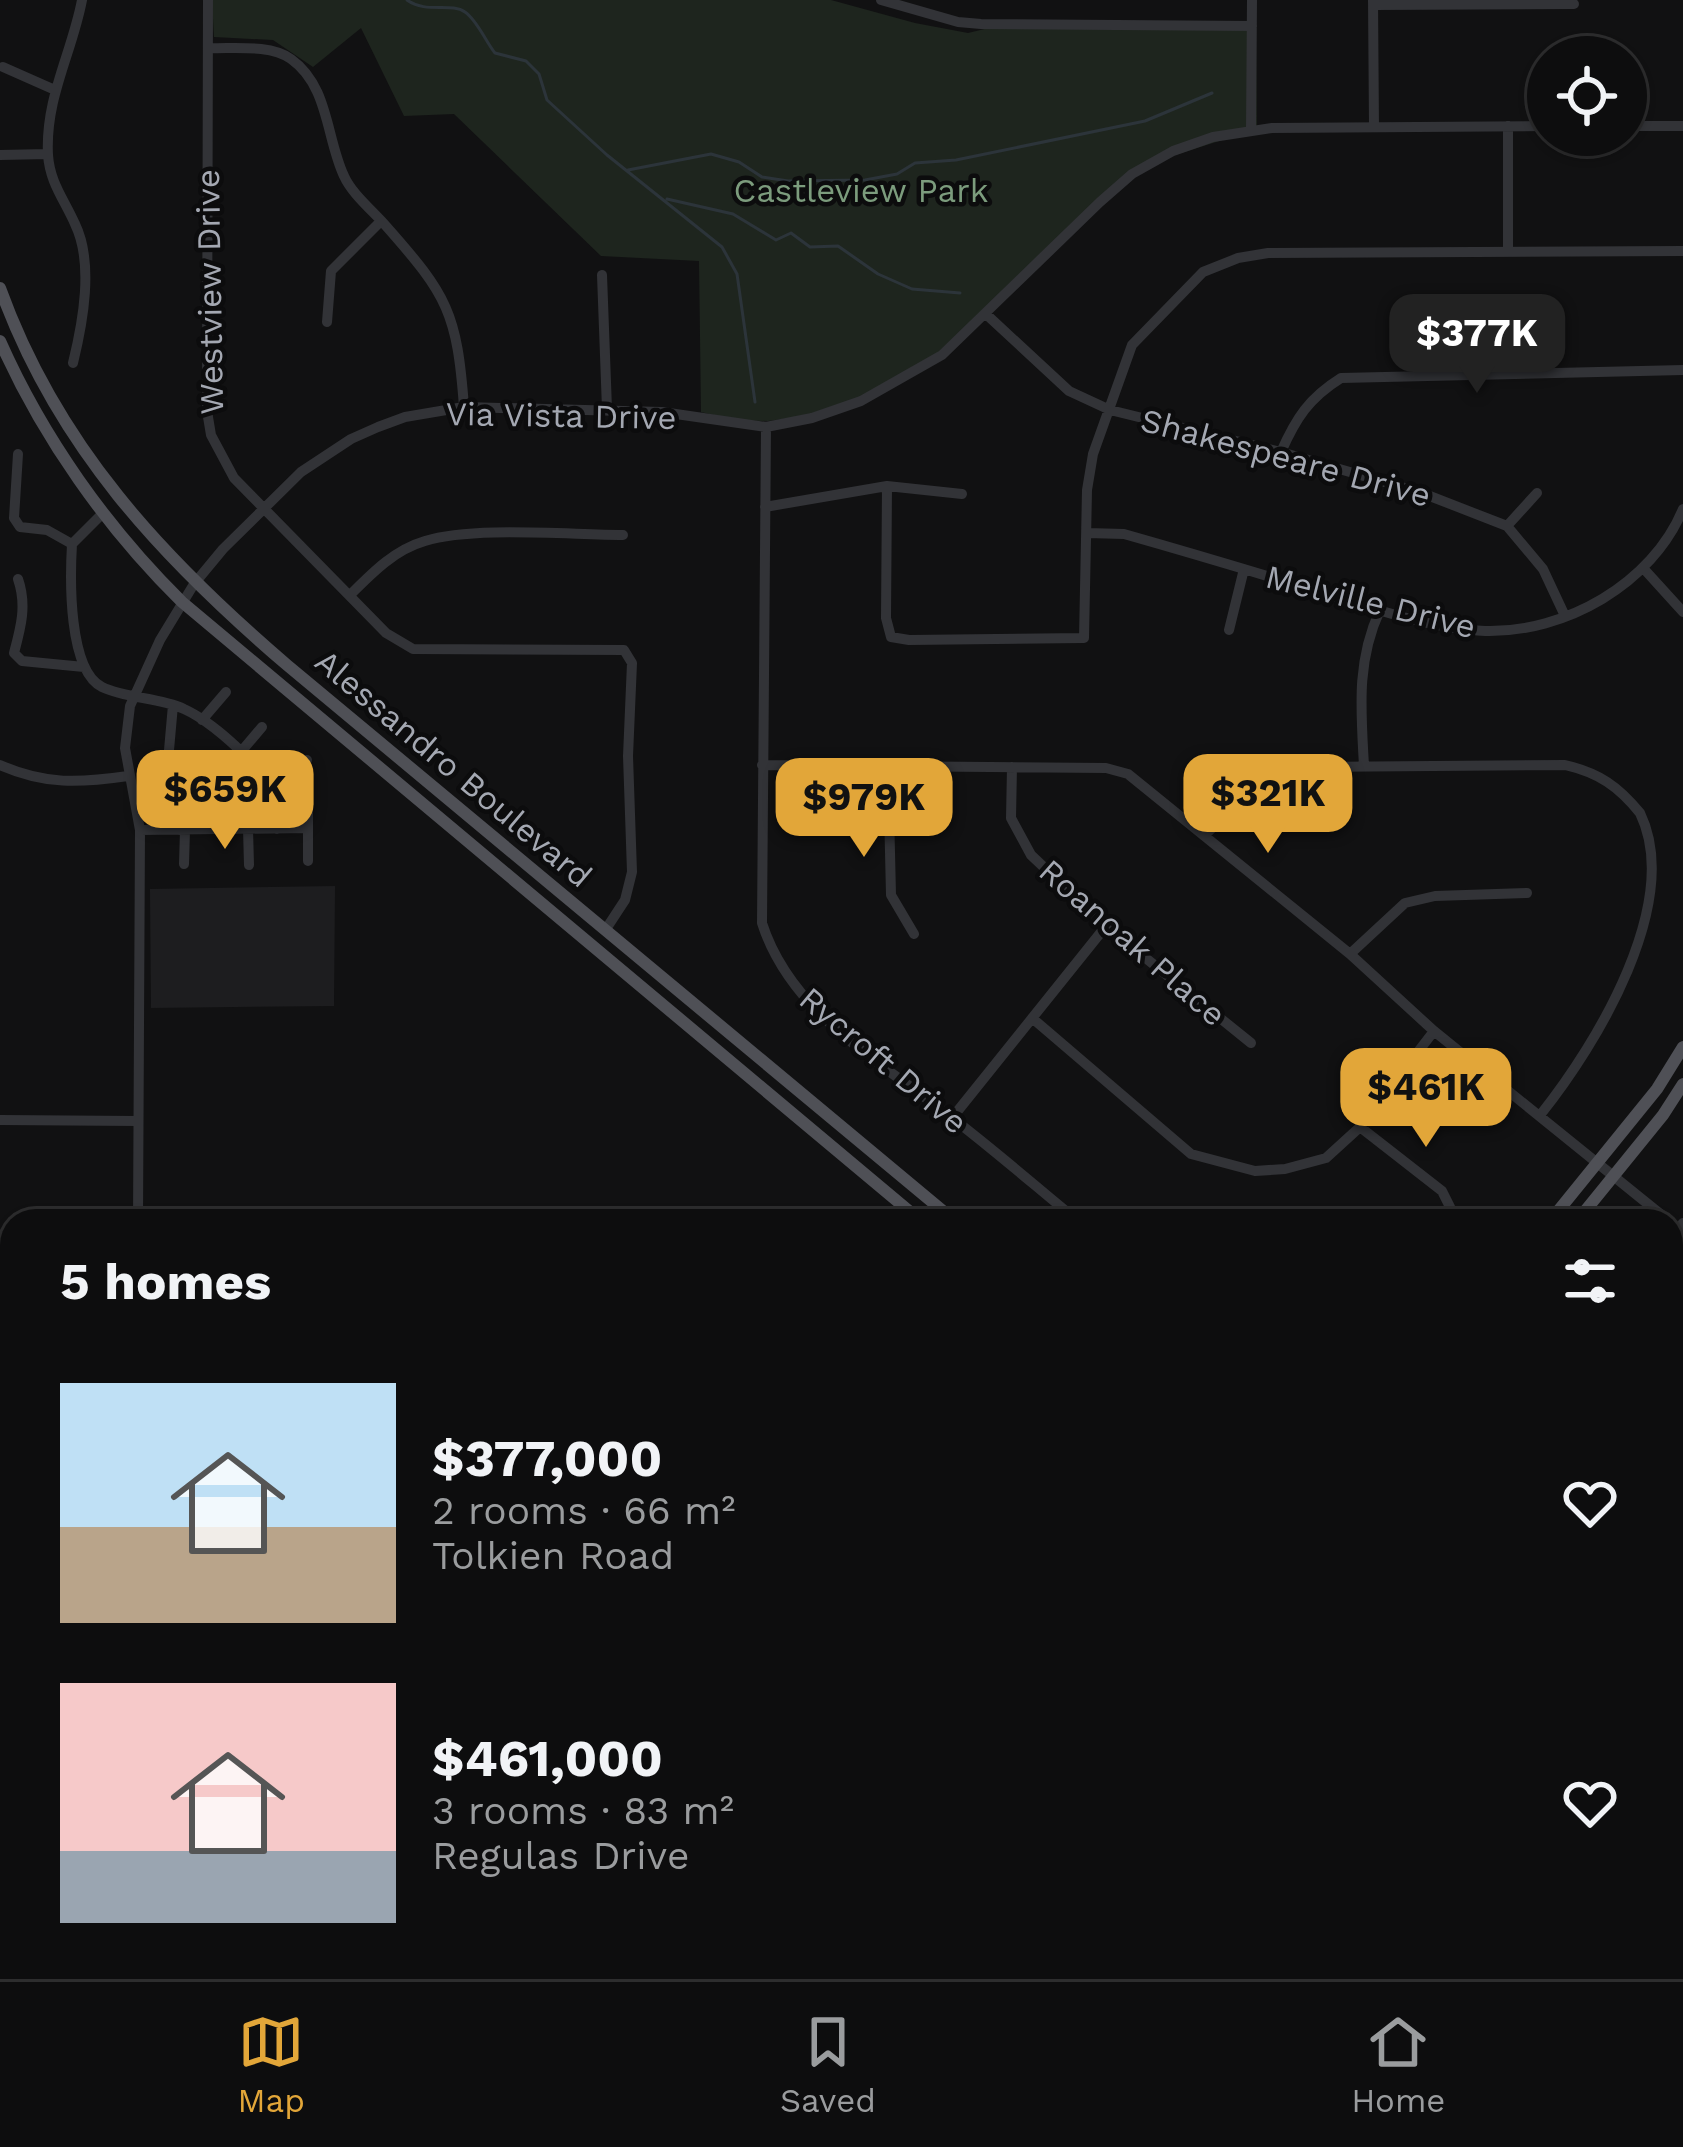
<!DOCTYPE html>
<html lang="en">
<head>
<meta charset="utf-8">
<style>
  :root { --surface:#0d0d0e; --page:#1b1b1c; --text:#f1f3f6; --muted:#9a9c9e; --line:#2d2d2e; --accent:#e2a639 }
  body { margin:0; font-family:"Work Sans",sans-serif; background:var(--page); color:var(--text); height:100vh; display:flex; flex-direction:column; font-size:45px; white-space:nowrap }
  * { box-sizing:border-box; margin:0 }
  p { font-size:39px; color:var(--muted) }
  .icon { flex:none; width:66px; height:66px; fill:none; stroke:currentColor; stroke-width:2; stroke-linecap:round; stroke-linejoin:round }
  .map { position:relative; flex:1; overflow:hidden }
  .drawer { position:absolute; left:0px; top:1209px; width:1683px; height:771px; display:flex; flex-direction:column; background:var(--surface); border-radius:36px 36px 0 0; box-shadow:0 3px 9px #0004,0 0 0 3px var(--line) }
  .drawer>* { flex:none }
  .controls { position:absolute; left:1527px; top:36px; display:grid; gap:24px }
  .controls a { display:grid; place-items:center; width:120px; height:120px; border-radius:50%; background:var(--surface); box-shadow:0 3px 9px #0004,0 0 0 3px var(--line); font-size:60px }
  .price { position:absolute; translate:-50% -102px; padding:0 27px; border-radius:24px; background:var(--accent); color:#111; font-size:39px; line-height:78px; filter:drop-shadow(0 3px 6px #0008) }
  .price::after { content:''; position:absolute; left:50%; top:72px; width:36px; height:27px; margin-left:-18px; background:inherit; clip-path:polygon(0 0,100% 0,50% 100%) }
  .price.on { background:#222; color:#fff }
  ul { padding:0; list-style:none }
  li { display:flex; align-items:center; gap:36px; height:300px; padding:0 60px }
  li span { display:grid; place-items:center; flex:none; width:336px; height:240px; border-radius:0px; color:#555 }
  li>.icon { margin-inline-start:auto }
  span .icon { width:144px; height:144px; fill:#fffc; stroke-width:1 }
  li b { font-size:51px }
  h2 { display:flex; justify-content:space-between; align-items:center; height:144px; padding:0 60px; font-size:51px }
  .dock { display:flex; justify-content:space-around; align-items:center; height:168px; border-top:3px solid var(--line); background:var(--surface); font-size:33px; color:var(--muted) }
  .dock a { display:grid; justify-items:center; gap:6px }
  .dock .on { color:var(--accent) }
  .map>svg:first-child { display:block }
  .built { fill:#1d1d1f }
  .green { fill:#1e251e }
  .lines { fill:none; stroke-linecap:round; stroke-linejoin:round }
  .stream { stroke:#2c343a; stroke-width:3 }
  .minor { stroke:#323337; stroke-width:10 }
  .major { stroke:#4f5056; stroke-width:12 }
  .labels { text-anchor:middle; stroke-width:9; stroke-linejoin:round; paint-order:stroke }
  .park-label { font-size:33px; fill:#7c9c7d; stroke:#0c0c0d }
  .street-label { font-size:33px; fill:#a4a8b2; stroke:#0c0c0d }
</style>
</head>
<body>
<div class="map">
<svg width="1683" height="1979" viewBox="0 0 1683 1979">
  <rect width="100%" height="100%" fill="#111112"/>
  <path class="built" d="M335,886L334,1006L151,1008L150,889Z"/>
  <path class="green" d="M212,0H831L915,23L968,33L1009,23H1256L1257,129L1147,164L958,341L840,411L768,421L736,420L701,412L699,261L601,256L454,114L404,116L361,28L313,67L273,40L214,37Z"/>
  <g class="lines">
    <path class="stream" d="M407,0C426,14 451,2 465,12C477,20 486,42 495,53L526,61L539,74L547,100L607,155L722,247L737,274L755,402
      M628,170L711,154L739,162L762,177L788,181L865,180L897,174L915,163L956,160L1145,121L1212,93
      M667,199L733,214L776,240L791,233L810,247L838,246L878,274L912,289L960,293"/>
    <path class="minor" d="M208,0L207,411L211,435L234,478L386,633L413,649L624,650L632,663L628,756L632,872L625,900L606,929
      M881,0L958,22L981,24L1252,26
      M1373,0L1374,127
      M1374,5L1574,4
      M208,48C233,49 270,44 291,59C329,86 326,138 344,176C352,194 372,210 386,226C448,296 457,313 464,407
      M3,67L55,90
      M1508,126V252
      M1626,126H1683
      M1251,130L1252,0
      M0,155L48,154
      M602,275L607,409
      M987,315L1069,391L1110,410L1281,452L1422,493L1507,526L1543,569L1565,616
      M327,322L331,271L381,221
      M73,363C83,322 94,263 75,224C64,199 50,183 48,155C45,98 72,53 82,0
      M766,427L762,923C790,1011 877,1060 947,1114C992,1148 1034,1185 1078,1221
      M1281,452C1296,418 1309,398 1341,378L1683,370
      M18,454L14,518L20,527L47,530L72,544
      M887,486L886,618L891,637L909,640L1084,638L1087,490L1093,454L1132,345L1203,272L1238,258L1268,253L1683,251
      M765,507L887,486L962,494
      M103,513L72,544C70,578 68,670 102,687C127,699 159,697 184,709C215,723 248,757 271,782L275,790L277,829
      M1507,526L1537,493
      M1087,533L1124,534C1191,553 1258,573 1326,594C1377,609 1431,629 1485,631C1565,633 1652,584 1683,509
      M1644,569L1683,612
      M18,579C27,605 21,627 14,653L22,661L84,667
      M350,595C372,573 394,550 425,541C473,526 570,535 623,535
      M1229,630L1244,569
      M202,720L226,692
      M169,750L173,705
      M240,753L262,727
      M0,765C45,785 80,783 128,776
      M762,765L1106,768L1128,774L1350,954L1434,1031L1669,1221
      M1364,766C1361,710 1356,662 1380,610
      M888,767L891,895L914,934
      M1012,767L1011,818L1031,855L1106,926L1251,1043
      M275,790L289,781L307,760
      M236,795V829
      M308,803V861
      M248,829L249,865
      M140,830L308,828
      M180,830L181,794
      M1205,835C1238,803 1264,779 1309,767L1565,765C1599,773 1618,786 1640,813C1683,902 1597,1044 1541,1114
      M184,864L185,830
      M1350,954L1405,903L1435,896L1527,893
      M1032,1018L1191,1154L1255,1171L1285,1169L1326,1158L1360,1127L1434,1031
      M952,1118L1106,926
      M0,1120L138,1121
      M1360,1127L1442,1191L1450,1207L1444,1221
      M138,1221L140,830L125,748L130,706L160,640L194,584L223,549L301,472L351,439L378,427L405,417L464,407L662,412L766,427L812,418L861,401L942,355L1100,202L1132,174L1173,151L1213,137L1272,128L1548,126
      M1678,1229L1683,1223
      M0,1353L12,1356
      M1671,1424L1683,1410
      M0,1629L12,1634
      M1671,1642L1683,1630
      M1671,1719L1683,1730
      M1671,1928L1683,1913
      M1671,1951L1683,1936
      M122,1968L127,1979
      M886,1979L905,1968
      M1445,1979L1447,1968
      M1628,1979L1638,1968
      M1647,1979L1656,1968"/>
    <path class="major" d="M0,288C57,446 162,558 287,665L955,1221
      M0,341C43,438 107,528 182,602L921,1221
      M1550,1221L1657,1089L1683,1047
      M1577,1221L1663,1115L1683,1084
      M1671,1816L1683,1826
      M1671,1844L1683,1854"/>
  </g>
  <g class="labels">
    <g class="park-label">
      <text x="861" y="202">Castleview Park</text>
    </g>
    <g class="street-label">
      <text transform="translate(209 292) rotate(-91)" y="12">Westview Drive</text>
      <text transform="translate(561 415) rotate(1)" y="12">Via Vista Drive</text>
      <text transform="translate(1286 457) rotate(15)" y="12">Shakespeare Drive</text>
      <text transform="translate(1371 601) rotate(14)" y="12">Melville Drive</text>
      <text transform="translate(454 768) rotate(40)" y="12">Alessandro Boulevard</text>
      <text transform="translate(1133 942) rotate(41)" y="12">Roanoak Place</text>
      <text transform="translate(884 1060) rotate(40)" y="12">Rycroft Drive</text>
    </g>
  </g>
</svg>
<div class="controls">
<a><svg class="icon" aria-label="locate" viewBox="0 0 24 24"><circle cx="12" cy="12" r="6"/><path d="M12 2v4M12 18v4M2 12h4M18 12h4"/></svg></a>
</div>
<b class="price on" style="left:1477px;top:396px">$377K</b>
<b class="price" style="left:225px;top:852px">$659K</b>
<b class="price" style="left:1268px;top:856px">$321K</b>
<b class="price" style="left:864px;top:860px">$979K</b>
<b class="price" style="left:1426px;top:1150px">$461K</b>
<section class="drawer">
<h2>5 homes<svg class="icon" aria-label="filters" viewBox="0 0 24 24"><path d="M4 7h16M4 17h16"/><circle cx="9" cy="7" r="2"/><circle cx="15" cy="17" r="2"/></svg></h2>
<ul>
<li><span style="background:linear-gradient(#bfe0f5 60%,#b9a48a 0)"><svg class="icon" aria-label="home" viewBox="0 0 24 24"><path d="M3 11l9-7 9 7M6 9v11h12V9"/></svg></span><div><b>$377,000</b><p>2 rooms · 66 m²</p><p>Tolkien Road</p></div><svg class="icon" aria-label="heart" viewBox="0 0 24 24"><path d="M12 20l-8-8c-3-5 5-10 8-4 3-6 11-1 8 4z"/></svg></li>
<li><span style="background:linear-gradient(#f6c9c9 70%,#9aa5b1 0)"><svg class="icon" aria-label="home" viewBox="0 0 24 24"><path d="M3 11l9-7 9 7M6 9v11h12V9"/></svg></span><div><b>$461,000</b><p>3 rooms · 83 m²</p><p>Regulas Drive</p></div><svg class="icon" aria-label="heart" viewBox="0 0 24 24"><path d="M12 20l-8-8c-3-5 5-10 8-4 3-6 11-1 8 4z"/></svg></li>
</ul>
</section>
</div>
<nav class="dock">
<a class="on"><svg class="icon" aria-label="map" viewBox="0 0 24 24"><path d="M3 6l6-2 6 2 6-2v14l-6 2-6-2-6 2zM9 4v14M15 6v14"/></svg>Map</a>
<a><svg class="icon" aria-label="saved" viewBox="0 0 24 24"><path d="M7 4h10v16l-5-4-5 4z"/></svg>Saved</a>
<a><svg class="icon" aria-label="home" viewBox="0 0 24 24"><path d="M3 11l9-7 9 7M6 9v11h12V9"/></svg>Home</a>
</nav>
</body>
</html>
